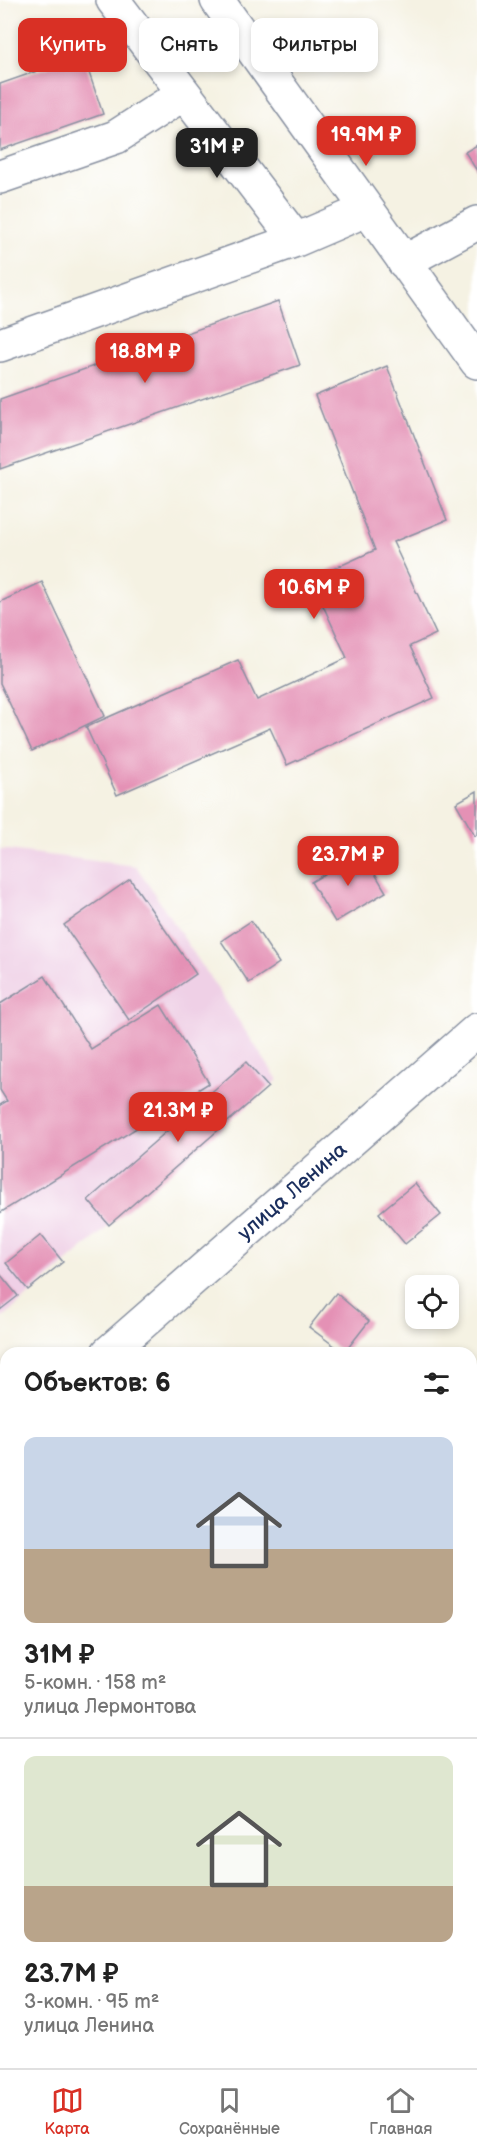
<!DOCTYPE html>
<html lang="ru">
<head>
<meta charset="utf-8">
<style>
  :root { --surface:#fff; --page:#f6f6f6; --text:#222; --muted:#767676; --line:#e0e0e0; --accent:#d93025 }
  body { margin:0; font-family:"Balsamiq Sans",sans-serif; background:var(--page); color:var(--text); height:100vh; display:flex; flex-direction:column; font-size:22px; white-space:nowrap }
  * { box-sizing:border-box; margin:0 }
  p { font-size:20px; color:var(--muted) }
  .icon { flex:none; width:33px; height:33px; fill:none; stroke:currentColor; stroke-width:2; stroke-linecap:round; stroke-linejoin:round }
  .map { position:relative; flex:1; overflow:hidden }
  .sheet { position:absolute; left:0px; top:1347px; width:477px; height:722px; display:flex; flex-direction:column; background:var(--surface); border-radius:18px 18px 0 0; box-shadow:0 3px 9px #0003 }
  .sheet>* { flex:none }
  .guide { position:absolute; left:18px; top:18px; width:441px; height:54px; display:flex; gap:12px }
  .tools { position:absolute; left:405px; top:1275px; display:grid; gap:12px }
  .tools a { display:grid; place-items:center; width:54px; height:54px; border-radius:12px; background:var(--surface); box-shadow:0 3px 9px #0003; font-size:30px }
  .price { position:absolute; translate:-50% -51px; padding:0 14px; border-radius:12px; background:var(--accent); color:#fff; font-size:20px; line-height:39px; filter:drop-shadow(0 2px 3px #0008) }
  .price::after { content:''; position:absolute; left:50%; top:36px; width:18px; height:14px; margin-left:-9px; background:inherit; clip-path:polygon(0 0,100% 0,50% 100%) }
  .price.active { background:#222; color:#fff }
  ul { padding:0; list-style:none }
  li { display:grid; align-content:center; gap:12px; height:318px; padding:0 24px }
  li+li { border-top:2px solid var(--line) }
  li span { display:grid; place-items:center; height:186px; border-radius:12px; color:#555 }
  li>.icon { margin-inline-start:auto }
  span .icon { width:108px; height:108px; fill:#fffc; stroke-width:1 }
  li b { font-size:26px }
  h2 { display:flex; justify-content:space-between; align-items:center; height:72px; padding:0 24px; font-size:26px }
  .chip { padding:0 21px; border-radius:12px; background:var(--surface); box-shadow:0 3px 9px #0003; font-size:21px; line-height:54px }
  .chip.active { background:var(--accent); color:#fff }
  .menu { display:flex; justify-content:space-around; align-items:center; height:84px; border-top:2px solid var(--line); background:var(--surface); font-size:16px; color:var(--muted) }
  .menu a { display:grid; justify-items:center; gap:3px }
  .menu .active { color:var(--accent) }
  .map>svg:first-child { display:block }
  .built { fill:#efd0e6 }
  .building { fill:#e491b5 }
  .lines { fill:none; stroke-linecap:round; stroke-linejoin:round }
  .minor-casing { stroke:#8890a0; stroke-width:36 }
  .major-casing { stroke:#8890a0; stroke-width:36 }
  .minor { stroke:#fff; stroke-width:33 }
  .major { stroke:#fff; stroke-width:33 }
  .labels { text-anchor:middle; stroke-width:4.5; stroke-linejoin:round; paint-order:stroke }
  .street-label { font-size:21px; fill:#1b2f5e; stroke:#fff }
</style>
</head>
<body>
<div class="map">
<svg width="477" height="2068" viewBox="0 0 477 2068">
  <rect width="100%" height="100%" fill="#fff"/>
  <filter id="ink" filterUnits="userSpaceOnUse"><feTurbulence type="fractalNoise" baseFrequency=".0167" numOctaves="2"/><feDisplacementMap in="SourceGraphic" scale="12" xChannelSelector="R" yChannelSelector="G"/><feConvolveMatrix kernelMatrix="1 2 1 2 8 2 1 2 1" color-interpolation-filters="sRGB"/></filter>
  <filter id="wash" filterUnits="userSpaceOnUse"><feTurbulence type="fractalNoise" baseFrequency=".008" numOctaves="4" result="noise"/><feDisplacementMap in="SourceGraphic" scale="24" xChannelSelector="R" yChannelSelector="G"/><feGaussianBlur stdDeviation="1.35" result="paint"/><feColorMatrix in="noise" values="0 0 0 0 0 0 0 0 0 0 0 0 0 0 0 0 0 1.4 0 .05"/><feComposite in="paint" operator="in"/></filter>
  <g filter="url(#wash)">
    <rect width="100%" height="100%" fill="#f5f2e3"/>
    <path class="built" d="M0,849L136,866L278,1080L0,1320Z"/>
    <g id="blocks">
      <path class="building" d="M83,55L103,114L0,150V84Z
        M477,145V171L465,152Z
        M278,301L300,365L0,469V399Z
        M387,366L447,520L393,542L436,634L410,646L434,698L287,765L270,728L117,795L86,727L238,660L257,700L347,658L311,579L375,550L315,396Z
        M42,582L105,716L32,751L0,683V602Z
        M477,791V835L475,836L456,803Z
        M362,852L386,892L335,922L311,882Z
        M130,879L196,974L129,1020L64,925Z
        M251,921L279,963L249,983L221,941Z
        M45,976L91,1049L161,1005L209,1083L0,1213V1105L7,1101L0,1090V1004Z
        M246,1062L268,1087L109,1225L88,1200Z
        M415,1183L441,1215L405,1244L379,1213Z
        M41,1235L63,1262L28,1290L6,1263Z
        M0,1274L18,1296L0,1310Z
        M336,1293L369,1321L344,1353L309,1327Z
        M6,1645V1703L0,1708V1651Z
        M475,1728L477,1730V1789L471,1794V1731Z
        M103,2062H169L163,2068H97Z"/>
    </g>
  </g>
  <g filter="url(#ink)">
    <use href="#blocks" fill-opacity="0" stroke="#8890a0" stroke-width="1.5"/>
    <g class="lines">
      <defs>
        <path id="minor" d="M113,0L296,240L366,210
          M217,0L477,362
          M0,177L116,137L183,94
          M404,262L477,223
          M0,345L296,240
          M471,1680L477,1675
          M57,2068L63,2062"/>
        <path id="major" d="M108,1353L477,1030
          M0,1448L6,1443"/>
      </defs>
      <use href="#minor" class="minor-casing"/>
      <use href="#major" class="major-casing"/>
      <use href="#minor" class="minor"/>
      <use href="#major" class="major"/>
    </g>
  </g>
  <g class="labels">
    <g class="street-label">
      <text transform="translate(292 1191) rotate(-41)" y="7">улица Ленина</text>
    </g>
  </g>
</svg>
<div class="tools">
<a><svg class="icon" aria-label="locate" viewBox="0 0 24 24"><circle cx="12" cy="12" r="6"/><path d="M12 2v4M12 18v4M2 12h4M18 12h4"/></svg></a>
</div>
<b class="price" style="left:366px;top:167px">19.9M ₽</b>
<b class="price active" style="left:217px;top:179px">31M ₽</b>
<b class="price" style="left:145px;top:384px">18.8M ₽</b>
<b class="price" style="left:314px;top:620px">10.6M ₽</b>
<b class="price" style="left:348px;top:887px">23.7M ₽</b>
<b class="price" style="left:178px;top:1143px">21.3M ₽</b>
<div class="guide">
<a class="chip active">Купить</a>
<a class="chip">Снять</a>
<a class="chip">Фильтры</a>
</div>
<section class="sheet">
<h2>Объектов: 6<svg class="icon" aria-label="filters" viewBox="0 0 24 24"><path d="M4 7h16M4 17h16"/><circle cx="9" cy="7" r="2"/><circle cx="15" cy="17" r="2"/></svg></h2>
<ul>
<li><span style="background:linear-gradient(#c9d6e8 60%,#b9a48a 0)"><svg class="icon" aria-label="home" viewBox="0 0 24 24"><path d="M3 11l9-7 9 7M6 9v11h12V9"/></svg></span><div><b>31M ₽</b><p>5-комн. · 158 m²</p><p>улица Лермонтова</p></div></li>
<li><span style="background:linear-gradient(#dfe7d0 70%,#b9a48a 0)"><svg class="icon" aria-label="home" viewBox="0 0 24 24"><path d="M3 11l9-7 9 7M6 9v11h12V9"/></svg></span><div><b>23.7M ₽</b><p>3-комн. · 95 m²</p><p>улица Ленина</p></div></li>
</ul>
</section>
</div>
<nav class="menu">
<a class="active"><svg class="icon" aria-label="map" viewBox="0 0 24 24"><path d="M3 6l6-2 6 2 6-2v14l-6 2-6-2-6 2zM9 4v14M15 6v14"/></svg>Карта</a>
<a><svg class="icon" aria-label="saved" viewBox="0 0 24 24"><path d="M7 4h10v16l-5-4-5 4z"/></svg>Сохранённые</a>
<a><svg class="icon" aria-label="home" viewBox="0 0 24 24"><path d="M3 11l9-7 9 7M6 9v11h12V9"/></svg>Главная</a>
</nav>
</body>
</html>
